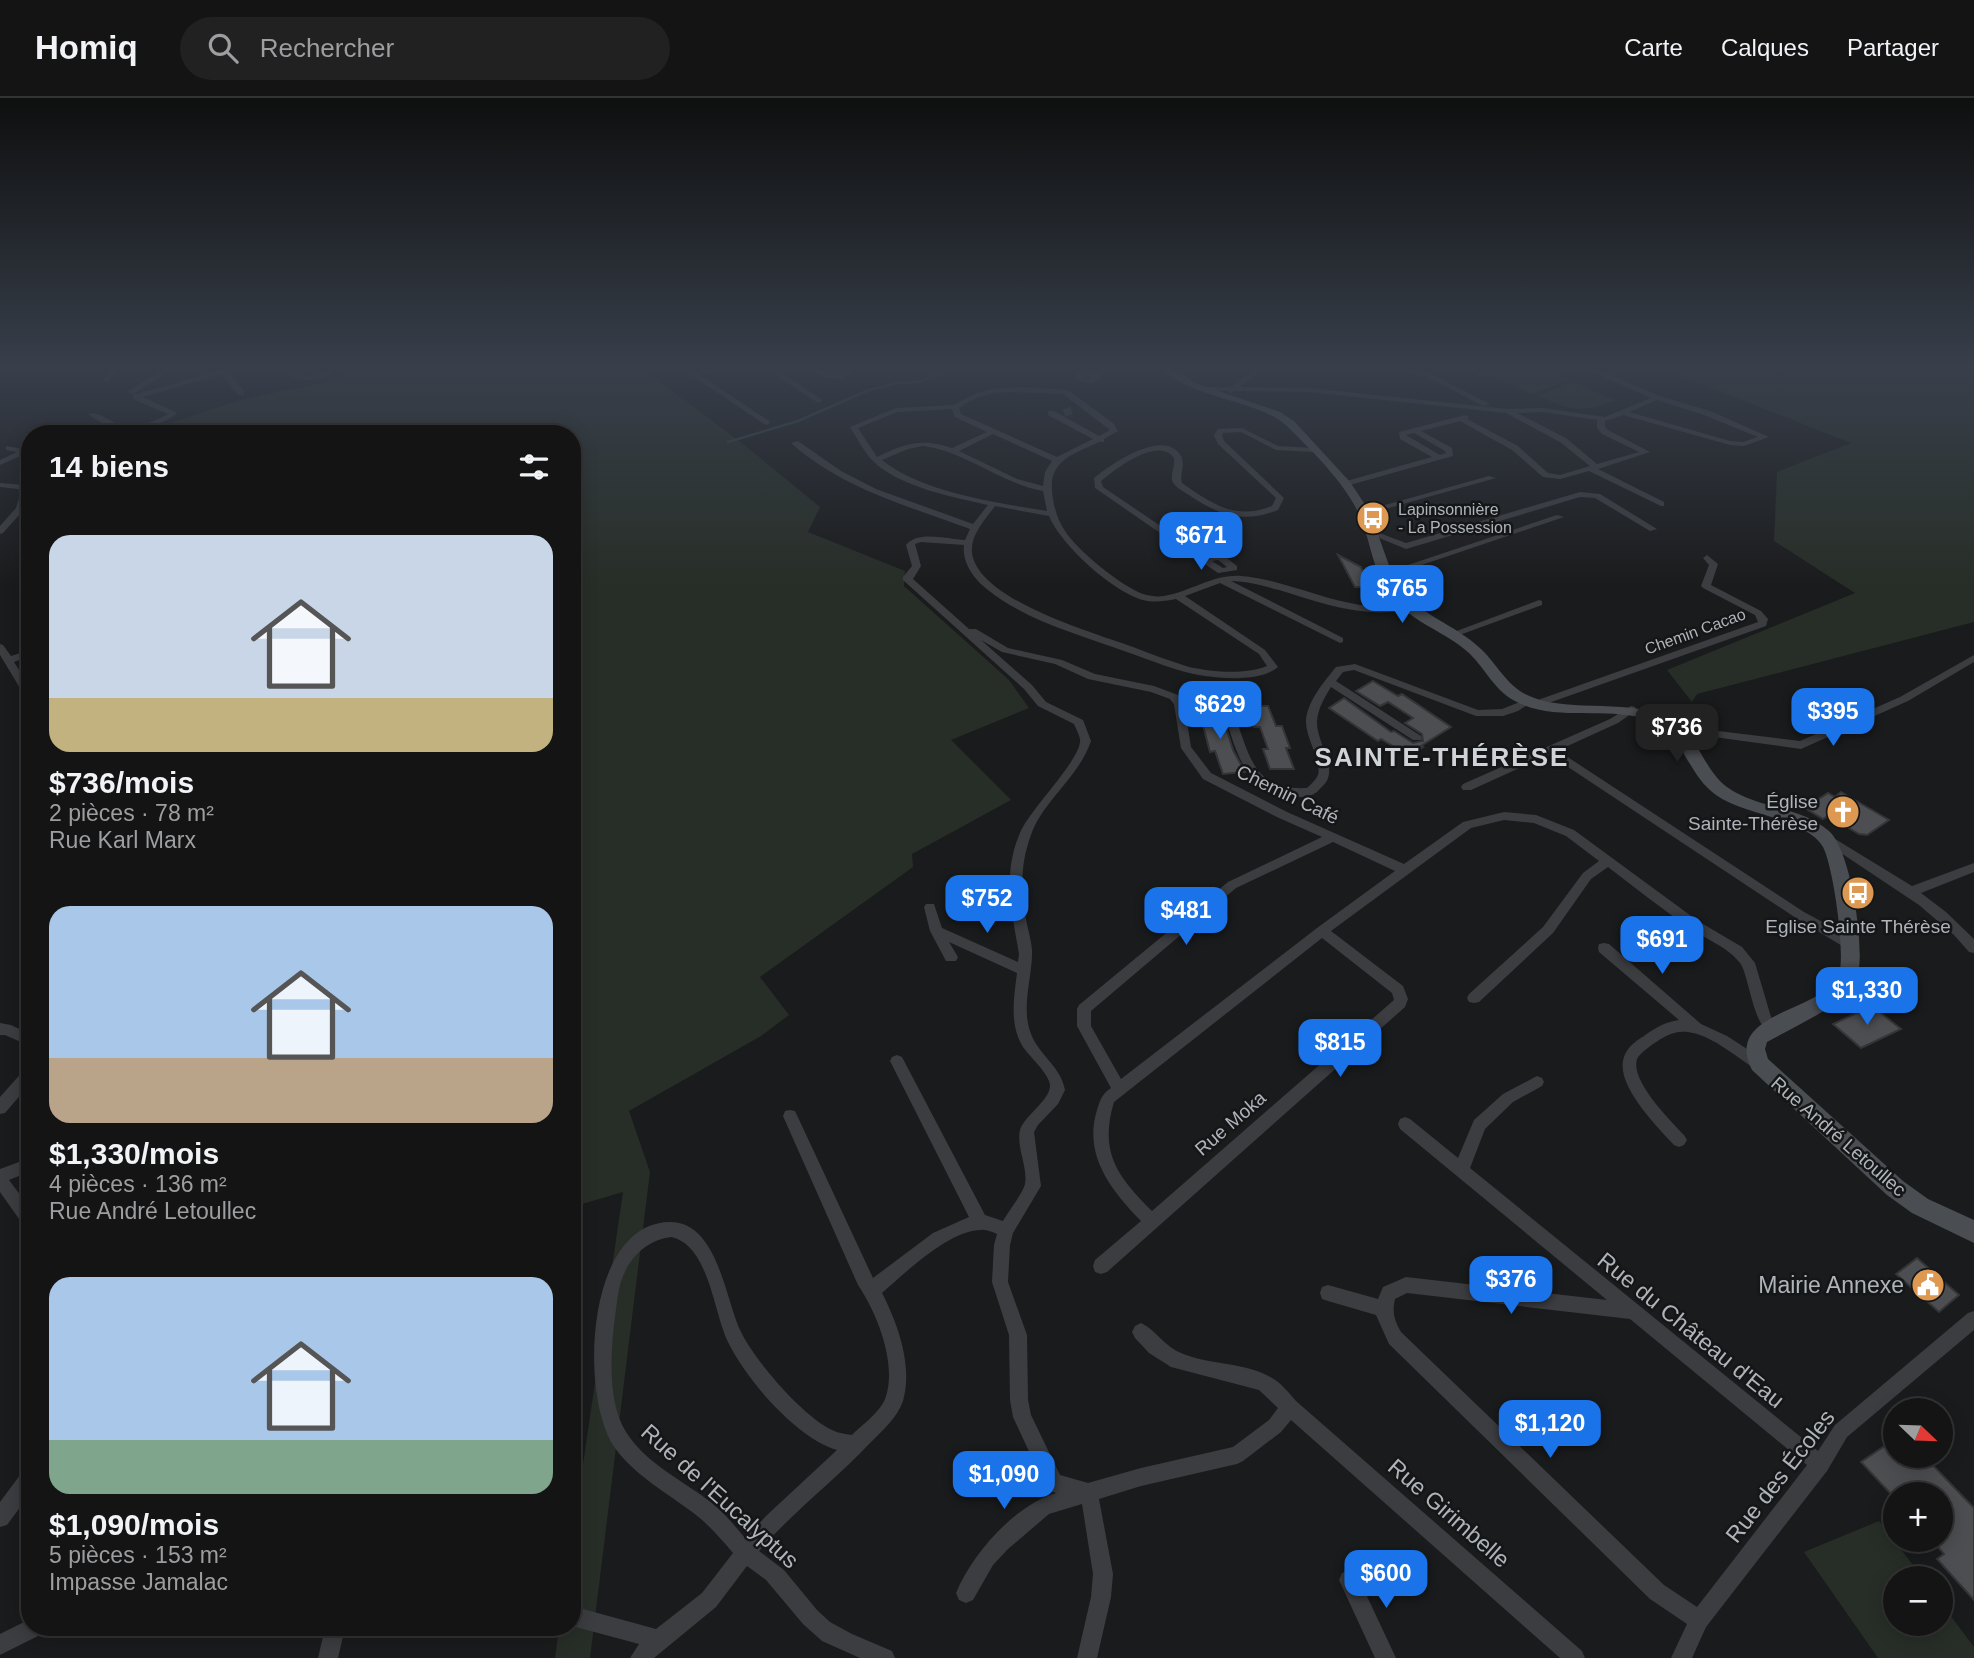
<!DOCTYPE html>
<html lang="fr">
<head>
<meta charset="utf-8">
<style>
  :root { --surface:#141415; --page:#212122; --text:#f1f3f6; --muted:#9d9ea0; --line:#333334; --accent:#1a73e8 }
  body { margin:0; font-family:Helvetica,sans-serif; background:var(--page); color:var(--text); height:100vh; display:flex; flex-direction:column; font-size:26px; white-space:nowrap }
  * { box-sizing:border-box; margin:0 }
  p { font-size:23px; color:var(--muted) }
  .icon { flex:none; width:38px; height:38px; fill:none; stroke:currentColor; stroke-width:2; stroke-linecap:round; stroke-linejoin:round }
  .map { position:relative; flex:1; overflow:hidden }
  .panel { position:absolute; left:21px; top:327px; width:560px; height:1211px; display:flex; flex-direction:column; background:var(--surface); border-radius:28px; box-shadow:0 4px 18px #0003,0 0 0 2px var(--line) }
  .panel>* { flex:none }
  .needle { width:46px; rotate:113deg }
  .tools { position:absolute; left:1883px; top:1300px; display:grid; gap:14px }
  .tools a { display:grid; place-items:center; width:70px; height:70px; border-radius:50%; background:var(--surface); box-shadow:0 4px 18px #0003,0 0 0 2px var(--line); font-size:35px }
  .price { position:absolute; translate:-50% -60px; padding:0 16px; border-radius:14px; background:var(--accent); color:#fff; font-size:23px; line-height:46px; filter:drop-shadow(0 2px 4px #0008) }
  .price::after { content:''; position:absolute; left:50%; top:42px; width:21px; height:16px; margin-left:-10px; background:inherit; clip-path:polygon(0 0,100% 0,50% 100%) }
  .price.current { background:#222; color:#fff }
  ul { padding:0; list-style:none }
  li { display:grid; align-content:center; gap:14px; height:371px; padding:0 28px }
  li span { display:grid; place-items:center; height:217px; border-radius:21px; color:#555 }
  li>.icon { margin-inline-start:auto }
  span .icon { width:126px; height:126px; fill:#fffc; stroke-width:1 }
  li b { font-size:30px }
  h2 { display:flex; justify-content:space-between; align-items:center; height:84px; padding:0 28px; font-size:30px }
  header { display:flex; align-items:center; gap:42px; box-sizing:border-box; height:98px; padding:0 35px; background:var(--surface); border-bottom:2px solid var(--line) }
  header strong { font-size:33px }
  nav { display:flex; gap:38px; margin-inline-start:auto; font-size:24px }
  .search { width:490px; height:63px; background:var(--page); display:flex; align-items:center; gap:18px; box-sizing:border-box; padding:0 24px; border-radius:38px; color:var(--muted); font-size:26px }
  .map>svg:first-child { display:block }
  .green { fill:#272e27 }
  .lines { fill:none; stroke-linecap:round; stroke-linejoin:round }
  .stream { stroke:#363f44; stroke-width:2.5 }
  .building { fill:#4d4e51; stroke:#353538; stroke-width:2 }
  .street-tunnel { stroke:#383a3c; stroke-width:8; stroke-dasharray:8 4.5; stroke-linecap:butt }
  .street { fill:#3c3d41; fill-rule:evenodd }
  .secondary { fill:#4a4d51; fill-rule:evenodd }
  .labels { text-anchor:middle; stroke-width:5; stroke-linejoin:round; paint-order:stroke }
  .far-poi-label { font-size:16px; fill:#afb4ba; stroke:#151617; text-anchor:start }
  .far-street-label { font-size:16px; fill:#afb4ba; stroke:#151617 }
  .street-label { font-size:19px; fill:#afb4ba; stroke:#151617 }
  .poi-label { font-size:19px; fill:#afb4ba; stroke:#151617; text-anchor:end }
  .near-poi-label { font-size:23px; fill:#afb4ba; stroke:#151617; text-anchor:end }
  .near-street-label { font-size:23px; fill:#afb4ba; stroke:#151617 }
  .district-label { font-size:26px; font-weight:bold; letter-spacing:2px; fill:#cfd2d7; stroke:#151617 }
</style>
</head>
<body>
<header>
<strong>Homiq</strong>
<div class="search"><svg class="icon" aria-label="search" viewBox="0 0 24 24"><circle cx="10" cy="10" r="6"/><path d="M15 15l6 6"/></svg>Rechercher</div>
<nav><a>Carte</a><a>Calques</a><a>Partager</a></nav>
</header>
<div class="map">
<svg width="1974" height="1560" viewBox="0 0 1974 1560">
  <rect width="100%" height="100%" fill="#1a1b1c"/>
  <path class="green" d="M364,270H642L748,350L820,409L808,434L905,473L904,488L1009,582L1029,610L951,642L1011,702L912,756L913,769L760,879L789,917L761,938L629,1013L650,1074L590,1560H555L559,1530H572V1441L623,1094L572,1109V336H136L241,302L324,284Z
    M1509,270H1543L1571,281L1533,296L1489,277Z
    M1661,270H1974V524L1697,596L1692,604L1667,572L1855,495L1774,443L1777,374L1851,345Z
    M1572,284L1615,302C1580,317 1572,311 1537,298Z
    M1879,1423L1923,1480H1895V1526H1941V1505L1974,1549V1560H1878L1804,1454Z"/>
  <g class="lines">
    <path class="stream" d="M728,344L798,323L869,292L898,285L919,284L955,270"/>
  </g>
  <path class="building" d="M1338,457L1361,469L1370,489H1355Z
    M1373,583L1398,598L1402,596L1451,629L1421,648L1423,649L1409,658L1381,641L1378,643L1329,610L1344,600L1391,634L1394,633L1413,645L1423,643L1422,636L1405,625L1413,620L1388,604L1380,608L1356,593Z
    M1246,608H1268L1276,628H1282L1290,650H1286L1294,671H1270L1263,651H1268L1260,629H1254Z
    M1220,611L1233,652L1245,674L1223,676L1215,653L1210,654L1199,612Z
    M1841,694L1889,722L1867,737L1859,736L1828,718L1823,721L1805,710L1828,695L1835,699Z
    M1872,908L1901,931L1861,950L1833,926Z
    M1917,1160L1959,1197L1939,1214L1896,1176Z
    M1895,1341V1358H1924L1974,1410V1502L1937,1461L1944,1456L1932,1442H1941V1396H1891L1861,1364Z"/>
  <g class="lines">
    <path class="street-tunnel" d="M1064,315L1074,312"/>
    <path class="street" d="M113,270H119L108,284H104L102,283Z
      M165,270H173L134,296L127,294Z
      M229,270H239L228,274L244,293V297H238L222,276L143,299L177,315C171,321 165,323 157,326C129,335 112,334 88,316C99,312 112,326 124,328C138,330 156,323 168,316L133,301V297Z
      M282,270C291,270 291,274 299,277C308,280 317,277 325,275L328,270H334L330,277C312,284 295,285 282,270Z
      M816,270L834,278L844,274V270H850L851,275C837,286 829,279 814,275C804,272 790,274 780,274L821,301L822,303L818,305L771,274L697,275L769,323L770,325L766,327L685,273L688,271Z
      M1108,270H1117L1099,278V281L1091,285L1074,281L1076,276L1086,273L1095,275ZM1086,277L1093,279L1088,282L1081,280Z
      M1179,270H1185L1186,284L1180,283Z
      M1257,270H1264L1240,289L1309,290L1508,311L1543,310L1605,319L1651,300L1584,270H1593L1660,298L1710,313L1769,339L1744,348L1730,347L1623,317L1605,323V329L1608,332L1650,354L1598,371L1664,404V408H1661L1589,373L1560,381L1543,379L1512,352L1460,323L1421,333L1452,350L1453,358L1346,388L1342,386L1343,384L1432,359L1400,341L1399,334L1465,317L1469,319L1467,321L1518,348L1548,375L1560,377L1590,368L1560,344L1506,315L1309,294L1234,293L1230,295L1227,293H1201L1197,291L1201,289H1231ZM1657,302L1704,317L1758,339L1743,344L1730,343L1629,314ZM1543,314L1597,322V330L1602,336L1639,354L1597,366L1566,340L1517,315ZM1414,335L1445,353L1446,355L1440,357L1406,337Z
      M1399,270L1431,276L1490,306L1483,308L1427,279L1400,272Z
      M1469,270H1476L1483,277L1478,278Z
      M1023,289L1068,292L1114,326L1118,333L1104,341V344H1099C1076,355 1049,362 1052,392C1053,407 1057,421 1065,433C1077,452 1121,488 1143,496C1150,498 1157,499 1164,498C1190,494 1213,476 1241,478C1280,481 1320,501 1360,507C1372,509 1405,505 1412,510C1406,514 1399,514 1391,514C1353,517 1315,503 1279,492C1263,488 1247,483 1231,483L1343,540V544L1340,545L1220,485L1185,498L1265,552L1278,569C1261,583 1226,581 1205,578C1177,574 1151,562 1124,553C1078,536 1027,523 988,492C974,481 962,465 964,447L921,444L915,446L921,468L913,481L969,531H976L1008,550L1062,562L1095,576L1154,588L1178,597L1184,605L1191,649L1211,675L1287,714L1404,766L1463,724L1504,714L1536,717L1574,732L1698,823L1742,849L1755,865L1771,919L1780,931L1778,935C1754,942 1750,878 1740,865C1727,848 1703,840 1686,828C1660,809 1634,789 1608,769L1591,781L1553,835L1479,904L1474,905L1469,904L1467,900L1469,896L1543,829L1583,775L1599,763L1566,738L1534,725L1504,722L1471,730L1331,833L1403,888L1408,901L1405,909L1107,1174L1101,1176L1095,1174L1093,1168L1095,1162L1141,1123C1111,1092 1083,1057 1097,1012C1100,1002 1102,996 1111,990L1077,928V911L1079,907L1228,784L1322,739L1279,720L1203,681L1181,650L1174,606L1170,601L1151,594L1088,581L1055,566L1002,554L981,542L1032,587L1046,604L1083,622L1091,643C1079,679 1042,704 1031,737C1020,767 1021,791 1026,821C1028,833 1033,847 1032,858C1031,883 1022,909 1030,933C1037,956 1061,968 1065,992L1058,1006L1038,1027L1034,1034L1041,1088L1013,1135L1010,1147L1008,1184L1027,1237L1028,1302L1031,1317L1060,1377L1088,1385L1141,1370L1233,1349L1269,1322L1278,1310L1259,1292L1171,1269L1149,1255L1135,1240L1132,1234L1135,1228L1141,1225C1156,1232 1165,1249 1181,1255C1208,1267 1246,1264 1272,1280C1281,1285 1289,1295 1296,1303L1582,1553L1585,1560H1560L1291,1322L1281,1334L1243,1363L1237,1366L1141,1388L1099,1401L1113,1476L1111,1499L1097,1560H1077L1091,1499L1093,1476L1082,1406L1049,1416L1008,1451L993,1467L973,1502L966,1505L959,1502L956,1495C972,1456 1015,1407 1056,1395L1047,1392L1013,1319L1010,1302L1009,1237L992,1184L994,1147L997,1136C992,1134 986,1131 981,1132C949,1132 905,1175 882,1195C898,1226 913,1268 903,1303C897,1320 883,1332 870,1345C835,1382 793,1414 759,1453L784,1472L817,1512L830,1524L852,1536L892,1553L895,1560H860L822,1543L803,1526L766,1482L747,1468L716,1509L654,1560H630L639,1546L572,1528V1508L656,1531L702,1495L733,1455C721,1441 710,1428 696,1417C669,1396 635,1378 615,1350C579,1299 585,1126 669,1124C719,1123 725,1204 742,1236C757,1265 803,1318 832,1332C838,1335 845,1336 852,1337C862,1327 880,1314 885,1301C898,1267 877,1215 858,1187L783,1018L785,1013L790,1012L795,1013L873,1180L933,1135L969,1119L890,963L892,959L897,957L902,959L985,1117L1003,1123C1008,1114 1023,1095 1025,1086C1028,1069 1016,1049 1020,1032C1025,1016 1056,999 1049,983C1044,971 1031,960 1023,949C1009,927 1014,899 1017,875L949,844L958,859L956,863H946L930,833L924,809L926,806H934L942,830L1018,864L1019,856C1012,814 1002,776 1020,735C1029,712 1083,660 1080,641C1079,636 1076,631 1074,626L1038,608L1024,591L903,482V479L912,468L906,447C917,432 948,441 965,442L970,431C908,408 841,390 791,345L798,343L841,373L876,391L973,426L988,407C952,399 896,388 871,361C863,352 857,340 850,329L896,310L953,307L977,295L993,291ZM1008,294L1063,296L1110,332L1099,338L1054,313H1048V317L1093,341L1057,359L961,316L959,310C974,299 989,295 1008,294ZM952,311L955,319L987,334L952,350C921,340 906,345 877,359L858,330L897,314ZM993,336L1052,363L1045,374L1043,388L1017,381L959,353ZM923,348C965,353 1000,385 1043,393L1047,413C997,405 921,394 882,362L908,351ZM995,408L1049,418C1061,447 1113,494 1143,502C1154,505 1165,503 1176,501L1259,556L1267,568C1244,577 1213,574 1189,569C1170,563 1151,556 1133,549C1094,535 978,502 972,455C970,437 985,422 995,408ZM1333,744L1395,773L1317,830L1121,981L1091,928V913L1236,790ZM1322,840L1392,895L1394,902L1152,1113C1117,1078 1099,1054 1114,1004ZM671,1139C709,1147 713,1213 728,1244C746,1281 796,1340 837,1352L767,1417L745,1440C735,1428 725,1416 712,1405C684,1383 646,1366 626,1334C604,1299 612,1237 618,1197C622,1168 641,1143 671,1139Z
      M1242,330L1278,348L1313,350L1317,352L1313,354L1276,352L1241,334L1223,335L1222,337L1224,343L1284,400L1278,412C1242,426 1219,417 1189,397C1183,393 1174,389 1172,382C1171,375 1175,368 1174,360C1158,338 1117,370 1101,383L1103,389L1205,458L1223,457L1237,468V472L1218,475L1095,390L1094,380C1111,366 1164,329 1181,358C1186,367 1179,376 1182,385C1211,405 1235,423 1272,408L1276,400L1218,346L1214,337L1218,331ZM1218,462L1227,469L1223,470L1212,463Z
      M6,348L28,352L29,354L0,367V362L17,354L6,352Z
      M1489,378L1496,380L1367,416L1360,414Z
      M0,385L24,387L29,394L24,411L30,417V424L20,416L3,435L0,436V428L16,410L21,394L18,391L0,389Z
      M1580,394L1600,396L1657,431L1650,433L1595,400L1580,399L1406,451L1367,435L1374,433L1406,445Z
      M1557,417L1564,419L1389,478H1383L1381,476Z
      M1707,457L1718,466L1711,487L1761,513L1768,521L1766,528L1543,607H1535V603L1758,524L1755,517L1703,490L1701,488L1709,467L1703,460Z
      M1539,502L1542,503V507L1454,539L1451,540L1446,537Z
      M0,546L3,547L11,558L30,552V558L14,564L30,589V601L26,600L0,557Z
      M1974,557V564L1908,603L1801,651L1677,634L1672,631L1677,628L1800,643L1900,599Z
      M1355,566L1478,612L1502,611L1527,601L1532,604L1518,613L1503,618H1476L1354,572L1343,574L1336,583L1421,638L1422,640L1421,642H1413L1331,589C1324,600 1318,611 1317,623C1316,641 1334,665 1328,680C1327,685 1321,689 1318,693C1309,702 1289,699 1277,696C1241,687 1233,640 1222,610L1230,601L1231,595L1235,594L1240,597V602L1232,611C1250,654 1250,693 1307,690C1310,687 1316,682 1318,677C1322,662 1305,640 1306,622C1308,602 1324,584 1336,569Z
      M1631,608L1635,609L1636,611L1635,613L1618,625L1471,692H1463L1461,689L1463,686L1610,621Z
      M1563,656L1804,814L1854,841L1855,845L1854,849H1844L1796,820L1559,663L1558,660Z
      M1827,736L1912,788L1974,765V774L1921,795L1946,814L1974,841V855L1969,854L1954,837L1919,807L1823,743L1821,740L1823,737Z
      M1604,845L1609,846L1701,926L1727,938L1764,962L1766,966L1764,970L1759,972L1754,970C1735,958 1715,940 1693,935C1676,931 1667,937 1653,946C1648,950 1640,955 1637,961C1630,983 1671,1023 1684,1037L1687,1042L1684,1047L1679,1049L1674,1047C1657,1029 1618,989 1623,963C1625,951 1634,944 1644,938C1655,930 1665,924 1679,922L1599,854L1598,850L1599,846Z
      M0,925L11,927L30,936V948L5,937H0Z
      M30,969V986L5,1015L0,1016V999L25,971Z
      M1537,978L1542,980L1544,984L1542,988L1513,1004L1485,1031L1470,1070L1818,1353L1835,1327L1968,1215L1974,1213V1232L1847,1339L1827,1373L1706,1529L1692,1560H1671L1687,1526L1650,1501L1389,1246L1376,1217L1328,1203L1322,1201L1320,1195L1322,1189L1328,1187L1378,1201L1383,1189L1406,1179L1607,1202L1400,1031L1398,1026L1400,1021L1405,1019L1410,1021L1458,1060L1474,1022L1503,996ZM1407,1195L1630,1221L1807,1367L1697,1509L1664,1487L1401,1234C1394,1222 1392,1214 1395,1201Z
      M19,1064H30V1078H19L9,1082L30,1110V1130L24,1128L0,1094V1071Z
      M30,1371V1396L7,1427L0,1429V1404L23,1373Z
      M1349,1472L1356,1475L1396,1560H1375L1339,1482L1342,1475Z
      M30,1521V1530H43L40,1537L0,1557V1536Z
      M325,1530H345L338,1560H318Z"/>
    <path class="secondary" d="M1160,270H1172L1195,285L1280,314L1294,323L1350,384L1370,414L1396,487C1419,517 1455,526 1481,551C1496,565 1506,586 1525,596C1563,616 1621,600 1666,618C1697,630 1701,670 1727,689C1757,711 1801,708 1829,733C1851,753 1863,841 1859,870C1858,879 1854,887 1848,894C1834,911 1788,932 1767,944L1765,951L1768,961L1903,1083L1928,1101L1974,1122V1145L1912,1115L1887,1097L1752,972C1723,914 1818,915 1838,879C1847,862 1833,767 1823,749C1807,721 1744,717 1716,697C1685,675 1684,632 1643,620C1602,609 1552,624 1513,602C1495,592 1485,571 1470,556C1447,534 1412,525 1392,499C1372,475 1371,441 1358,414C1343,383 1313,354 1289,330C1260,301 1196,303 1160,270Z"/>
  </g>
  <linearGradient id="sky" x2="0" y2="1"><stop stop-color="#0e0f0f"/><stop offset="0.55" stop-color="#383f4b"/><stop offset="1" stop-color="#383f4b" stop-opacity="0"/></linearGradient>
  <rect width="1974" height="488" fill="url(#sky)"/>
  <defs>
    <symbol id="bus-disc" viewBox="-11 -11 22 22"><circle r="9.5" fill="#dd9952" stroke="#151617"/><path d="M-5-6H5V4H4V6H2V4H-2V6H-4V4H-5ZM-3.5-4V0h7V-4ZM-3.5 1.2v1.5H-2V1.2ZM2 1.2v1.5H3.5V1.2Z" fill="#fff"/></symbol>
    <symbol id="church-disc" viewBox="-11 -11 22 22"><circle r="9.5" fill="#dd9952" stroke="#151617"/><path d="M-1.2-6h2.4v3.5h3.3v2.4h-3.3V6h-2.4V-.1h-3.3v-2.4h3.3Z" fill="#fff"/></symbol>
    <symbol id="civic-disc" viewBox="-11 -11 22 22"><circle r="9.5" fill="#dd9952" stroke="#151617"/><path d="M-.6-6.5H3V-4.5H.6V-3L4-1V1h2V6H-6V1h2V-1L-.6-3ZM-1.2 2.5V6h2.4V2.5Z" fill="#fff"/></symbol>
  </defs>
  <g fill-rule="evenodd">
    <use href="#bus-disc" x="1354" y="401" width="38" height="38"/>
    <use href="#church-disc" x="1824" y="695" width="38" height="38"/>
    <use href="#bus-disc" x="1839" y="776" width="38" height="38"/>
    <use href="#civic-disc" x="1909" y="1168" width="38" height="38"/>
  </g>
  <g class="labels">
    <g class="far-poi-label">
      <text x="1398" y="417">Lapinsonnière<tspan x="1398" dy="18">- La Possession</tspan></text>
    </g>
    <g class="far-street-label">
      <text transform="translate(1695 533) rotate(-20)" y="6">Chemin Cacao</text>
    </g>
    <g class="street-label">
      <text transform="translate(1288 696) rotate(26)" y="7">Chemin Café</text>
      <text transform="translate(1230 1025) rotate(-41)" y="7">Rue Moka</text>
      <text transform="translate(1839 1038) rotate(41)" y="7">Rue André Letoullec</text>
    </g>
    <g class="poi-label">
      <text x="1818" y="710">Église<tspan x="1818" dy="22">Sainte-Thérèse</tspan></text>
      <text x="1858" y="835" text-anchor="middle">Eglise Sainte Thérèse</text>
    </g>
    <g class="near-poi-label">
      <text x="1904" y="1195">Mairie Annexe</text>
    </g>
    <g class="near-street-label">
      <text transform="translate(1691 1232) rotate(39)" y="8">Rue du Château d'Eau</text>
      <text transform="translate(1780 1378) rotate(-52)" y="8">Rue des Écoles</text>
      <text transform="translate(720 1398) rotate(42)" y="8">Rue de l'Eucalyptus</text>
      <text transform="translate(1449 1415) rotate(41)" y="8">Rue Girimbelle</text>
    </g>
    <g class="district-label">
      <text x="1442" y="668">SAINTE-THÉRÈSE</text>
    </g>
  </g>
</svg>
<div class="tools">
<a><svg class="needle" viewBox="-14 -14 28 28"><path d="M0-13l5 13h-10z" fill="#e53935"/><path d="M0 13l5-13h-10z" fill="#9d9ea0"/></svg></a>
<a>+</a>
<a>−</a>
</div>
<b class="price" style="left:1201px;top:474px">$671</b>
<b class="price" style="left:1402px;top:527px">$765</b>
<b class="price" style="left:1220px;top:643px">$629</b>
<b class="price" style="left:1833px;top:650px">$395</b>
<b class="price current" style="left:1677px;top:666px">$736</b>
<b class="price" style="left:987px;top:837px">$752</b>
<b class="price" style="left:1186px;top:849px">$481</b>
<b class="price" style="left:1662px;top:878px">$691</b>
<b class="price" style="left:1867px;top:929px">$1,330</b>
<b class="price" style="left:1340px;top:981px">$815</b>
<b class="price" style="left:1511px;top:1218px">$376</b>
<b class="price" style="left:1550px;top:1362px">$1,120</b>
<b class="price" style="left:1004px;top:1413px">$1,090</b>
<b class="price" style="left:1386px;top:1512px">$600</b>
<section class="panel">
<h2>14 biens<svg class="icon" aria-label="filters" viewBox="0 0 24 24"><path d="M4 7h16M4 17h16"/><circle cx="9" cy="7" r="2"/><circle cx="15" cy="17" r="2"/></svg></h2>
<ul>
<li><span style="background:linear-gradient(#c9d6e8 75%,#c2b280 0)"><svg class="icon" aria-label="home" viewBox="0 0 24 24"><path d="M3 11l9-7 9 7M6 9v11h12V9"/></svg></span><div><b>$736/mois</b><p>2 pièces · 78 m²</p><p>Rue Karl Marx</p></div></li>
<li><span style="background:linear-gradient(#a9c7e8 70%,#b9a48a 0)"><svg class="icon" aria-label="home" viewBox="0 0 24 24"><path d="M3 11l9-7 9 7M6 9v11h12V9"/></svg></span><div><b>$1,330/mois</b><p>4 pièces · 136 m²</p><p>Rue André Letoullec</p></div></li>
<li><span style="background:linear-gradient(#a9c7e8 75%,#7fa58c 0)"><svg class="icon" aria-label="home" viewBox="0 0 24 24"><path d="M3 11l9-7 9 7M6 9v11h12V9"/></svg></span><div><b>$1,090/mois</b><p>5 pièces · 153 m²</p><p>Impasse Jamalac</p></div></li>
</ul>
</section>
</div>
</body>
</html>
